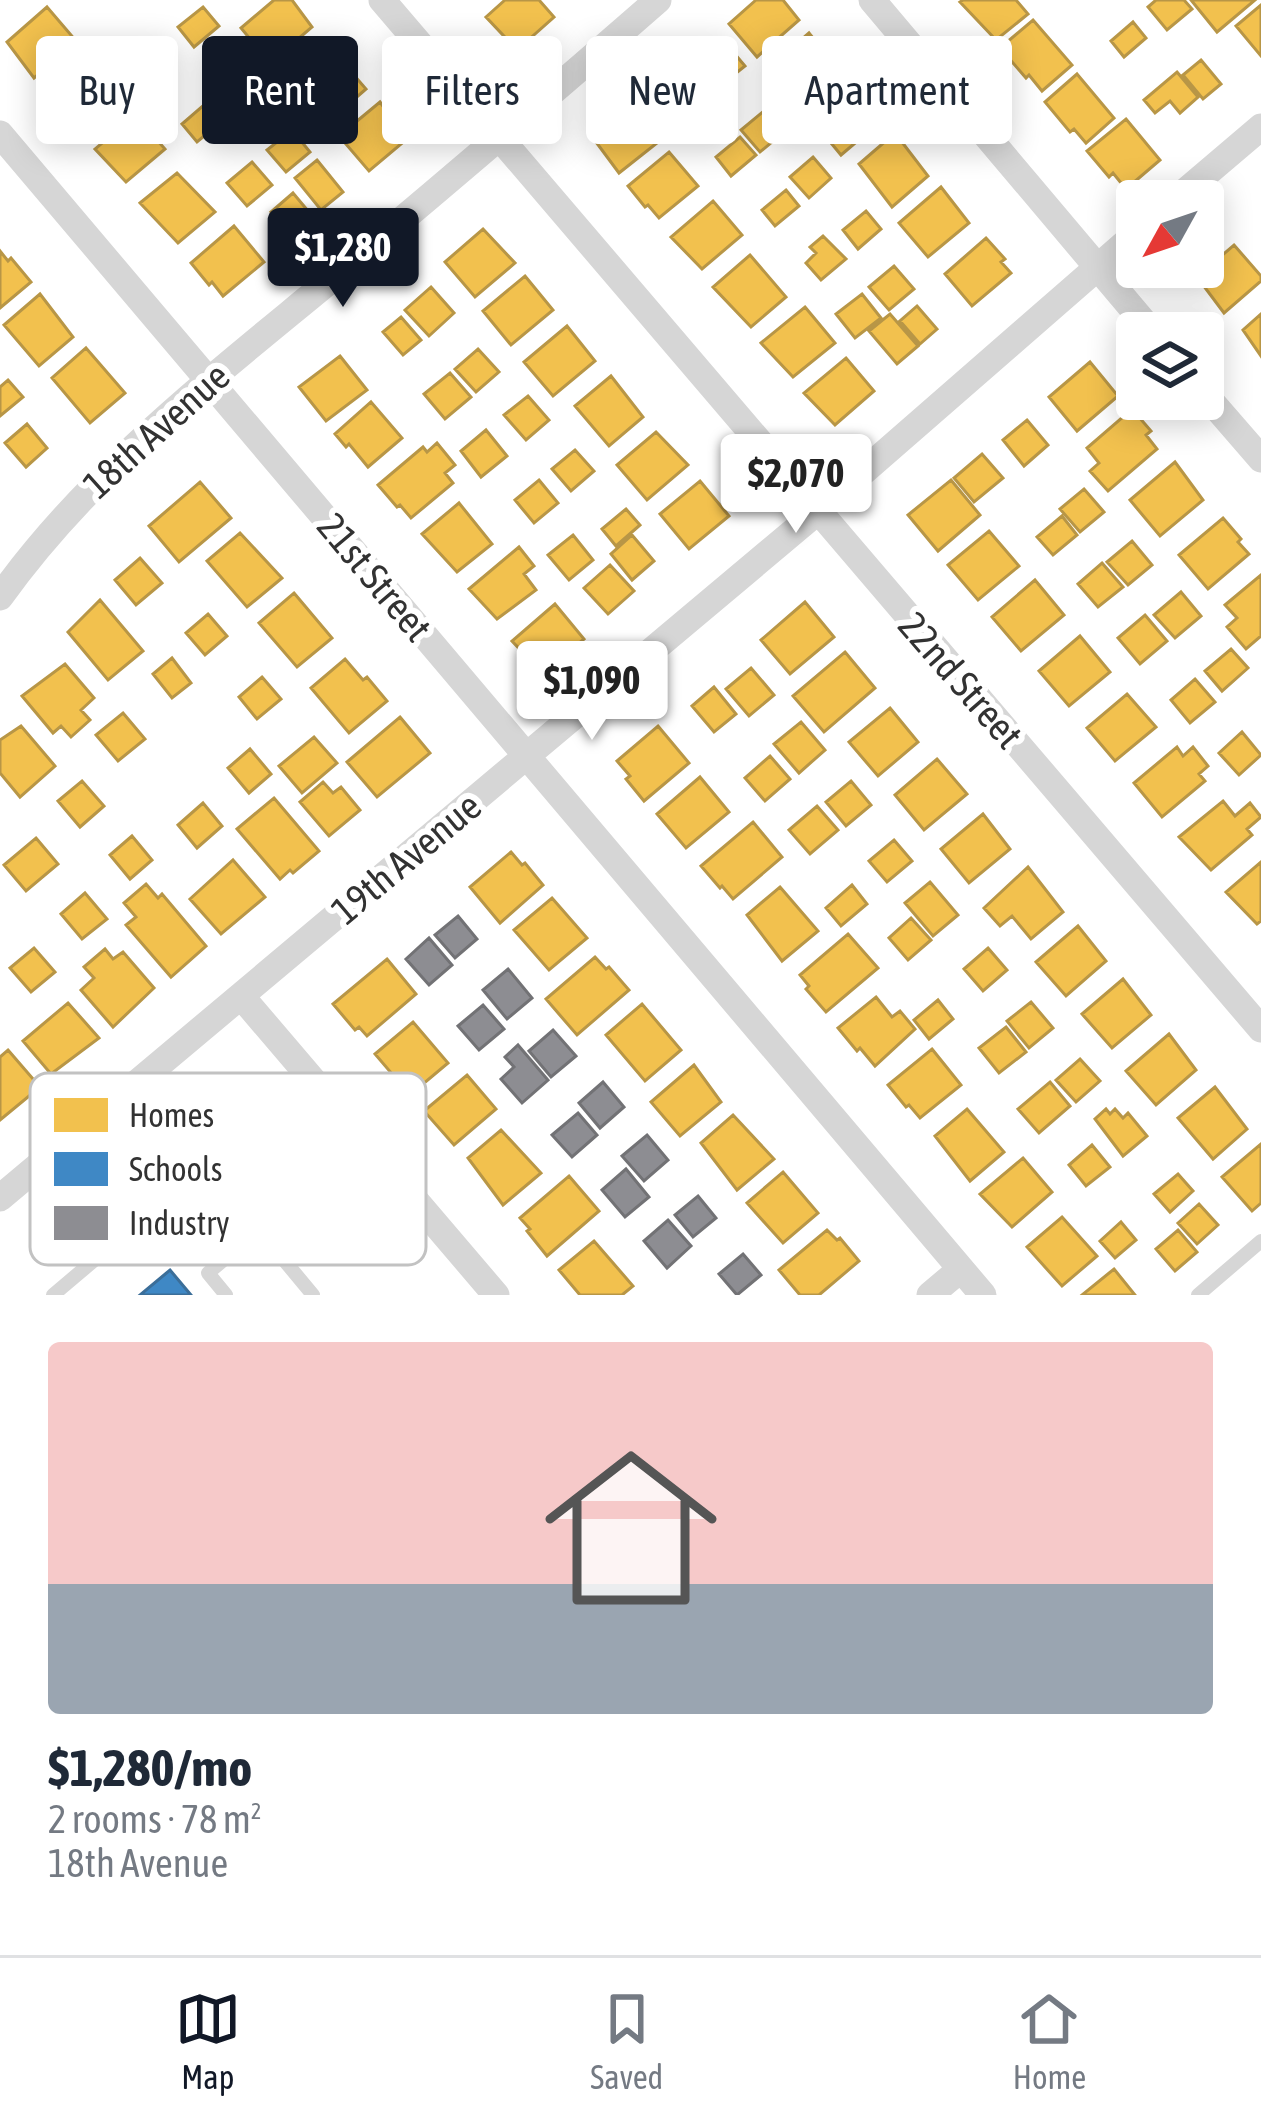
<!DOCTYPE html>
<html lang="en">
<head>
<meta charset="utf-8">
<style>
  :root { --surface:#fff; --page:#f2f2f3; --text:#1f2937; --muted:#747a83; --line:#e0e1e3; --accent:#111827 }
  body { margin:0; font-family:"Asap Condensed",sans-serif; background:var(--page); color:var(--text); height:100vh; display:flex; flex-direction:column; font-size:45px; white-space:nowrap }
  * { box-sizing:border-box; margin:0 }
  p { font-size:39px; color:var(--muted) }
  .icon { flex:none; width:66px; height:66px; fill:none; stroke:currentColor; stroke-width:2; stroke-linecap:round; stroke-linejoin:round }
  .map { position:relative; height:1295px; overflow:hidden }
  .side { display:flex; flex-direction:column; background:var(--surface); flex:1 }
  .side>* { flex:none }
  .hud { position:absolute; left:36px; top:36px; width:1191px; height:108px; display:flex; gap:24px }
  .needle { width:78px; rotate:230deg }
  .buttons { position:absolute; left:1116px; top:180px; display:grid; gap:24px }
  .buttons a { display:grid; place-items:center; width:108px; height:108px; border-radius:12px; background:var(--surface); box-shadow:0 6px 30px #0003; font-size:60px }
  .price { position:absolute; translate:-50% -102px; padding:0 27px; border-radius:12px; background:#fff; color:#222; font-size:39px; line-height:78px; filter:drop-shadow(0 3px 6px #0008) }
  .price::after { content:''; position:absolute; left:50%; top:72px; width:36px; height:27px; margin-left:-18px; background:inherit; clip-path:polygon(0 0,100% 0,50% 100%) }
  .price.on { background:var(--accent); color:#fff }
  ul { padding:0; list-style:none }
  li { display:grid; align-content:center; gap:24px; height:636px; padding:0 48px }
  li+li { border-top:3px solid var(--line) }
  li span { display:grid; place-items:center; height:372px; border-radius:12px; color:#555 }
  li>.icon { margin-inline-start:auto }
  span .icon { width:216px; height:216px; fill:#fffc; stroke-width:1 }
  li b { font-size:51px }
  .chip { padding:0 42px; border-radius:12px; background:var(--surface); box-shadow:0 6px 30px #0003; font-size:42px; line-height:108px }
  .chip.on { background:var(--accent); color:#fff }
  .menu { display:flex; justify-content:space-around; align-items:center; height:168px; border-top:3px solid var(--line); background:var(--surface); font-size:33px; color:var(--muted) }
  .menu a { display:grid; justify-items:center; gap:6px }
  .menu .on { color:var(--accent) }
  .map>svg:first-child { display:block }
  .homes { fill:#f2c14e; stroke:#b89646; stroke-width:3 }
  .schools { fill:#3f88c5; stroke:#3b6e99; stroke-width:3 }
  .industry { fill:#8d8d92; stroke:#727275; stroke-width:3 }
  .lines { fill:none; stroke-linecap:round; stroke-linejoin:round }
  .lane { stroke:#d6d6d6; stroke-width:14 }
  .street { stroke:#d6d6d6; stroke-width:27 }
  .labels { text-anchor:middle; stroke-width:12; stroke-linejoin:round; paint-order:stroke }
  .street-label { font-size:39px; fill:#323232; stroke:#fff }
  .key { fill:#fff; stroke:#c2c2c2; stroke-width:3 }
  .key-label { font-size:33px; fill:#323232 }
</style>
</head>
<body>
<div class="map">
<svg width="1261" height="1295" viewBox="0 0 1261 1295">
  <rect width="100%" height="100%" fill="#fff"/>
  <path class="homes" d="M274,0H292L312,27L270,63L241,28Z
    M505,0H539L554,17L517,50L486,17Z
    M756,0H783L799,20L757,57L729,24Z
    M963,0H1016L1028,14L996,40L960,2Z
    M1156,0H1184L1192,9L1167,30L1148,7Z
    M1191,0H1255L1217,32Z
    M1261,5V56L1236,26Z
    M47,7L77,42L34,78L7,42Z
    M203,7L219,26L194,47L178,27Z
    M1033,20L1072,65L1042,91L1029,75L1026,78L1000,48Z
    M1133,22L1146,38L1124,57L1111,41Z
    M809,33L838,69L796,105L766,70Z
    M723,40L745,66L720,86L698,60Z
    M156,42L176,65L148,89L128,65Z
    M328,45L366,89L334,117L296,73Z
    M81,59L116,99L81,128L44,90Z
    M1201,60L1221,84L1203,99L1183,75Z
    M240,71L259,94L235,114L216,91Z
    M682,71L708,101L686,120L660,90Z
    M1177,72L1198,97L1180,113L1170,101L1155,113L1144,100Z
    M1077,74L1114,118L1086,143L1074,129L1070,132L1045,102Z
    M854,85L872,106L870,108L881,121L841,155L812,120Z
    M380,102L407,139L369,171L339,136Z
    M205,104L221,122L197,142L182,124Z
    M634,105L662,139L619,173L593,138Z
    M149,107L169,130L157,140L165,149L126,182L95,149L135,115L137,117Z
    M765,110L784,132L760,152L741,130Z
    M1126,119L1160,160L1126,189L1113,173L1109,177L1087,151Z
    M292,130L310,152L286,172L267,150Z
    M895,133L928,176L892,207L859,164Z
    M740,137L756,155L731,176L716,157Z
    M669,152L698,186L659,218L648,205L645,207L628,186Z
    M813,157L831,178L809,198L790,177Z
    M317,160L343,192L321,210L295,178Z
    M252,162L272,185L247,206L227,183Z
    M177,173L215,212L178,243L140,203Z
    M941,187L969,223L928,257L899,223Z
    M786,190L799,206L775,226L762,210Z
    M293,193L314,218L291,237L271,212Z
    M713,201L742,235L702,269L671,237Z
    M866,211L881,229L858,249L843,230Z
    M234,226L264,262L223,296L212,282L209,285L191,263Z
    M483,229L515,263L475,297L445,262Z
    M823,236L846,259L821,280L806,263L816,253L810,247Z
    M986,238L1005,259L1001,262L1011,273L972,306L945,274Z
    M1234,245L1261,276V281L1224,313L1197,277Z
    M0,251L8,261L11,258L31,282L0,308Z
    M750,255L786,297L751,327L713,287Z
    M894,266L914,289L889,310L869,287Z
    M525,276L553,310L511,345L483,311Z
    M431,287L454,313L429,336L405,310Z
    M40,294L73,337L39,366L4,325Z
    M862,294L881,318L855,338L836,314Z
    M917,306L937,329L920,344L900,321Z
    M805,307L835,343L793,377L761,343Z
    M890,314L918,346L897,364L869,331Z
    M1261,314V356L1243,330Z
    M401,317L421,340L403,355L383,332Z
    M567,326L595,361L553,396L524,362Z
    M86,348L125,393L90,423L52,378Z
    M478,349L499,372L476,392L455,369Z
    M340,356L367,390L326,421L299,387Z
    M846,358L874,391L835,425L804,393Z
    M1090,362L1118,396L1077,431L1049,397Z
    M450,373L471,397L445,419L424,394Z
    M611,376L643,417L609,446L575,406Z
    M8,380L23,397L0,416V387Z
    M528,396L549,420L526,440L504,415Z
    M371,402L402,438L368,467L349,444L346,447L335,434Z
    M1132,409L1151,431L1146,435L1157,449L1108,491L1090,471L1099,463L1087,448Z
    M1027,420L1048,445L1024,466L1003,440Z
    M27,424L47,448L26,467L5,443Z
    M486,430L507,456L481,477L461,451Z
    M656,432L688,465L647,500L617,465Z
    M437,443L455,465L445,473L453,483L411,518L400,505L397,507L378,485L423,447L427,452Z
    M575,450L594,471L571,491L552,469Z
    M982,454L1003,478L974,502L954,478Z
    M1175,462L1203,500L1160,536L1130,500Z
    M539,480L558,503L534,523L515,500Z
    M951,480L980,515L938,551L908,515Z
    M700,481L729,516L689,549L660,514Z
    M200,482L231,518L179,562L149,526Z
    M1084,489L1104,512L1080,532L1060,509Z
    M459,503L492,544L457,572L422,534Z
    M626,509L640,525L616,546L602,529Z
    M1062,516L1077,535L1053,555L1037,537Z
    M1223,518L1241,539L1238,542L1249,554L1208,589L1179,555Z
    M989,531L1019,566L978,600L948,565Z
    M240,533L282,578L247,607L207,561Z
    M573,535L593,560L569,580L548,555Z
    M632,535L654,561L632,580L611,554Z
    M1132,541L1152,565L1128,585L1107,562Z
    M519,547L534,566L524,574L536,590L497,619L469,589Z
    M140,558L162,583L136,605L115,580Z
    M1102,563L1123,587L1098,607L1078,584Z
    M610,565L634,591L608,614L584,588Z
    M1261,575V636L1246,649L1227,627L1237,618L1225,605Z
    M1035,580L1064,615L1021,651L992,617Z
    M1181,592L1201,616L1175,638L1154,615Z
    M294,593L332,638L297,667L259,623Z
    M100,600L143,651L108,680L68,632Z
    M805,602L834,637L790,674L761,640Z
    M555,604L584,639L543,674L512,641Z
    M208,614L227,636L205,655L186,633Z
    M1145,615L1167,641L1140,664L1118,638Z
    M1080,636L1110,672L1069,706L1039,671Z
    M1231,649L1248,668L1222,691L1205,671Z
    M845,652L875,688L824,732L793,696Z
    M172,658L191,683L172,698L153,674Z
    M345,659L363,680L367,677L387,701L349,733L311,688Z
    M65,664L94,698L81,710L90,720L71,737L61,726L53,733L22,696Z
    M751,668L774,695L749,716L726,689Z
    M262,677L281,699L257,719L239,697Z
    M1195,679L1215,702L1190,723L1171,700Z
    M714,687L736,714L714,732L692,706Z
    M1127,694L1156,727L1115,761L1087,728Z
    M890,708L918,742L878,776L849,742Z
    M123,713L145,739L118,761L96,735Z
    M400,717L430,753L377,797L347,762Z
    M801,722L825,750L799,773L774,744Z
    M21,726L55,766L20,797L0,773V740Z
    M658,726L689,763L644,801L626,779L630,776L617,761Z
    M1242,732L1261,755L1239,775L1219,753Z
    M314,737L337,763L302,793L279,766Z
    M1177,747L1183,756L1193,747L1208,766L1199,774L1205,781L1162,817L1134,783Z
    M250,749L271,774L249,793L228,768Z
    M770,756L790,779L765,801L745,778Z
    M937,759L967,794L924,830L895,795Z
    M700,777L729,812L686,848L657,814Z
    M82,781L104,806L80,827L58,801Z
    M851,781L871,805L846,826L826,802Z
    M323,782L333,793L341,787L360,810L329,836L300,802Z
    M274,798L319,851L293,873L290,870L280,879L237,829Z
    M1223,801L1235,816L1250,803L1261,817L1247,829L1252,835L1211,870L1179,837Z
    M203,803L222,826L197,848L178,825Z
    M817,806L838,830L810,854L789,830Z
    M983,814L1010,849L969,883L941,849Z
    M753,822L782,857L733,899L722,886L720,888L701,866Z
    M132,836L152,860L130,879L110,855Z
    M36,838L58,864L26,891L4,865Z
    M894,840L912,861L887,882L869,861Z
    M511,852L522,865L525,863L543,885L500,923L470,887Z
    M233,860L265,897L221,934L190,899Z
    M1261,862V921L1257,924L1226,892Z
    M1028,867L1063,912L1031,939L1012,916L1000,926L984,908Z
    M930,882L958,915L933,936L905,903Z
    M146,884L158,898L162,894L206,946L171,977L126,925L136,917L124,903Z
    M852,885L867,904L841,926L826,908Z
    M780,887L818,931L782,961L747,915Z
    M85,893L107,919L82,939L61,914Z
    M552,898L587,938L549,970L514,930Z
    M911,918L931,940L908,960L889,938Z
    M1078,926L1106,961L1066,996L1036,962Z
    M848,934L878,968L826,1012L806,989L809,986L800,975Z
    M34,948L55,972L31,992L10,968Z
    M988,948L1007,970L983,991L964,969Z
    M105,949L113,959L123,952L154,988L113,1027L81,990L94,978L84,967Z
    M595,957L606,969L609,967L629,990L577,1035L546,999Z
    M387,959L416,994L367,1036L359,1027L355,1030L333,1004Z
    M1123,979L1151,1015L1112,1048L1082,1014Z
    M876,997L892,1017L900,1011L915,1029L875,1066L860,1048L857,1051L838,1028Z
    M938,1000L953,1019L929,1039L914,1020Z
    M1031,1002L1053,1028L1029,1048L1007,1021Z
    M68,1003L99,1038L51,1074L23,1041Z
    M642,1004L681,1050L645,1081L606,1035Z
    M413,1022L448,1063L410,1095L375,1054Z
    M1006,1027L1026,1052L999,1073L979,1048Z
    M1169,1034L1196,1070L1156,1105L1126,1071Z
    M932,1049L961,1085L920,1118L909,1105L906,1107L888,1085Z
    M8,1050L40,1087L0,1120V1057Z
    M1080,1059L1100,1081L1076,1102L1056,1080Z
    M694,1065L721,1102L680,1136L651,1102Z
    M467,1075L496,1109L454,1145L424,1111Z
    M1050,1082L1070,1106L1039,1133L1018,1109Z
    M1215,1087L1247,1129L1213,1159L1178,1118Z
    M967,1109L1004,1152L970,1181L935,1136Z
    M1106,1109L1110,1114L1115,1109L1123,1118L1128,1113L1147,1136L1123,1156L1095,1119Z
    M733,1115L774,1159L737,1190L701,1143Z
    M501,1130L541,1173L503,1205L468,1158Z
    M1261,1144V1203L1252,1211L1222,1177Z
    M1092,1145L1110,1167L1086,1186L1069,1165Z
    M1023,1158L1052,1192L1012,1227L980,1194Z
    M783,1172L818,1213L783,1243L747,1203Z
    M1178,1174L1193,1191L1170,1212L1154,1194Z
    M569,1176L599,1211L547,1256L527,1231L530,1229L520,1218Z
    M1199,1204L1218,1225L1197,1244L1178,1223Z
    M1062,1217L1097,1256L1062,1286L1027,1247Z
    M1121,1222L1136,1240L1115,1258L1100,1241Z
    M827,1230L837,1240L840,1238L859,1261L819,1295H800L779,1270Z
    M1178,1230L1197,1252L1175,1271L1156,1249Z
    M594,1241L633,1286L622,1295H580L559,1270Z
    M1114,1269L1135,1295H1082Z"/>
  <path class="schools" d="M170,1270L191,1295H140Z"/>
  <path class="industry" d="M458,916L477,939L455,958L435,935Z
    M429,938L452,965L429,985L406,959Z
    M508,969L532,998L507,1019L483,990Z
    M483,1005L504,1029L479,1050L458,1026Z
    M553,1030L576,1056L551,1077L529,1051Z
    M518,1045L548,1080L522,1103L501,1079L514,1067L505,1057Z
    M603,1082L624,1107L600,1128L579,1103Z
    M578,1113L597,1135L572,1157L552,1135Z
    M647,1135L668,1160L644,1181L622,1156Z
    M626,1169L649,1197L625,1217L602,1190Z
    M698,1196L716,1218L693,1237L675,1215Z
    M668,1220L691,1246L667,1268L644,1241Z
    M743,1254L761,1275L737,1295L719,1274Z"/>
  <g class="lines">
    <path class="lane" d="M53,1295L310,1078
      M226,1295L208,1273L259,1230L313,1295
      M1198,1295L1261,1241"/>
    <path class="street" d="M382,0L1261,1029
      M872,0L1153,333
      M0,134L983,1295
      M1174,201L1261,127
      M1203,392L1261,459
      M0,597C87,475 208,381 323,286C436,192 547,97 658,0
      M241,996L496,1295
      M0,1198L817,512L1137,233
      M930,1295L961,1269"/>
  </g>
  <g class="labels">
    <g class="street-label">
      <text transform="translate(156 430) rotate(-42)" y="14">18th Avenue</text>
      <text transform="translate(375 577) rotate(50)" y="14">21st Street</text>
      <text transform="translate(961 680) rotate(49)" y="14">22nd Street</text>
      <text transform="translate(406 858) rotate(-40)" y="14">19th Avenue</text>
    </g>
  </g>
  <rect x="30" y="1073" width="396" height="192" rx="18" class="key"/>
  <rect x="54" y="1098" width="54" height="34" fill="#f2c14e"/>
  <rect x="54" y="1152" width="54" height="34" fill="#3f88c5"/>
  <rect x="54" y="1206" width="54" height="34" fill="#8d8d92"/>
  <g class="key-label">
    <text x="129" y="1127">Homes</text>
    <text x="129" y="1181">Schools</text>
    <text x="129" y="1235">Industry</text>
  </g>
</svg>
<div class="buttons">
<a><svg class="needle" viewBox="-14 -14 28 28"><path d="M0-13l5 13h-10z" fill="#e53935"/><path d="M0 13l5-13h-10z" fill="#747a83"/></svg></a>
<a><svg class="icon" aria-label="layers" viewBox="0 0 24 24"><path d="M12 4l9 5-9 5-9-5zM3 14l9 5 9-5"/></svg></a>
</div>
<b class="price on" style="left:343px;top:310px">$1,280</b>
<b class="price" style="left:796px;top:536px">$2,070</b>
<b class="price" style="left:592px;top:743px">$1,090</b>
<div class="hud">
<a class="chip">Buy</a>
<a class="chip on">Rent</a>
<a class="chip">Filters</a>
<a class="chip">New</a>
<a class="chip">Apartment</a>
</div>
</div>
<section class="side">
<ul>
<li><span style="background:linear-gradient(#f6c9c9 65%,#9aa5b1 0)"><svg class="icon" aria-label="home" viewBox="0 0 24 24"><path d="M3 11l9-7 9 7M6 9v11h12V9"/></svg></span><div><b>$1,280/mo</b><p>2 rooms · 78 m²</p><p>18th Avenue</p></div></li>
</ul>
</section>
<nav class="menu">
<a class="on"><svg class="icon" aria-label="map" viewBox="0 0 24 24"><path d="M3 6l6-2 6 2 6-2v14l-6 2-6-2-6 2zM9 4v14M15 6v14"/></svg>Map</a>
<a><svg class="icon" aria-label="saved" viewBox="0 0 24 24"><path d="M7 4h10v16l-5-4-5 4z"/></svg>Saved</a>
<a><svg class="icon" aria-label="home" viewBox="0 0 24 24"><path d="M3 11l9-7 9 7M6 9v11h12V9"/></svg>Home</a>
</nav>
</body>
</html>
